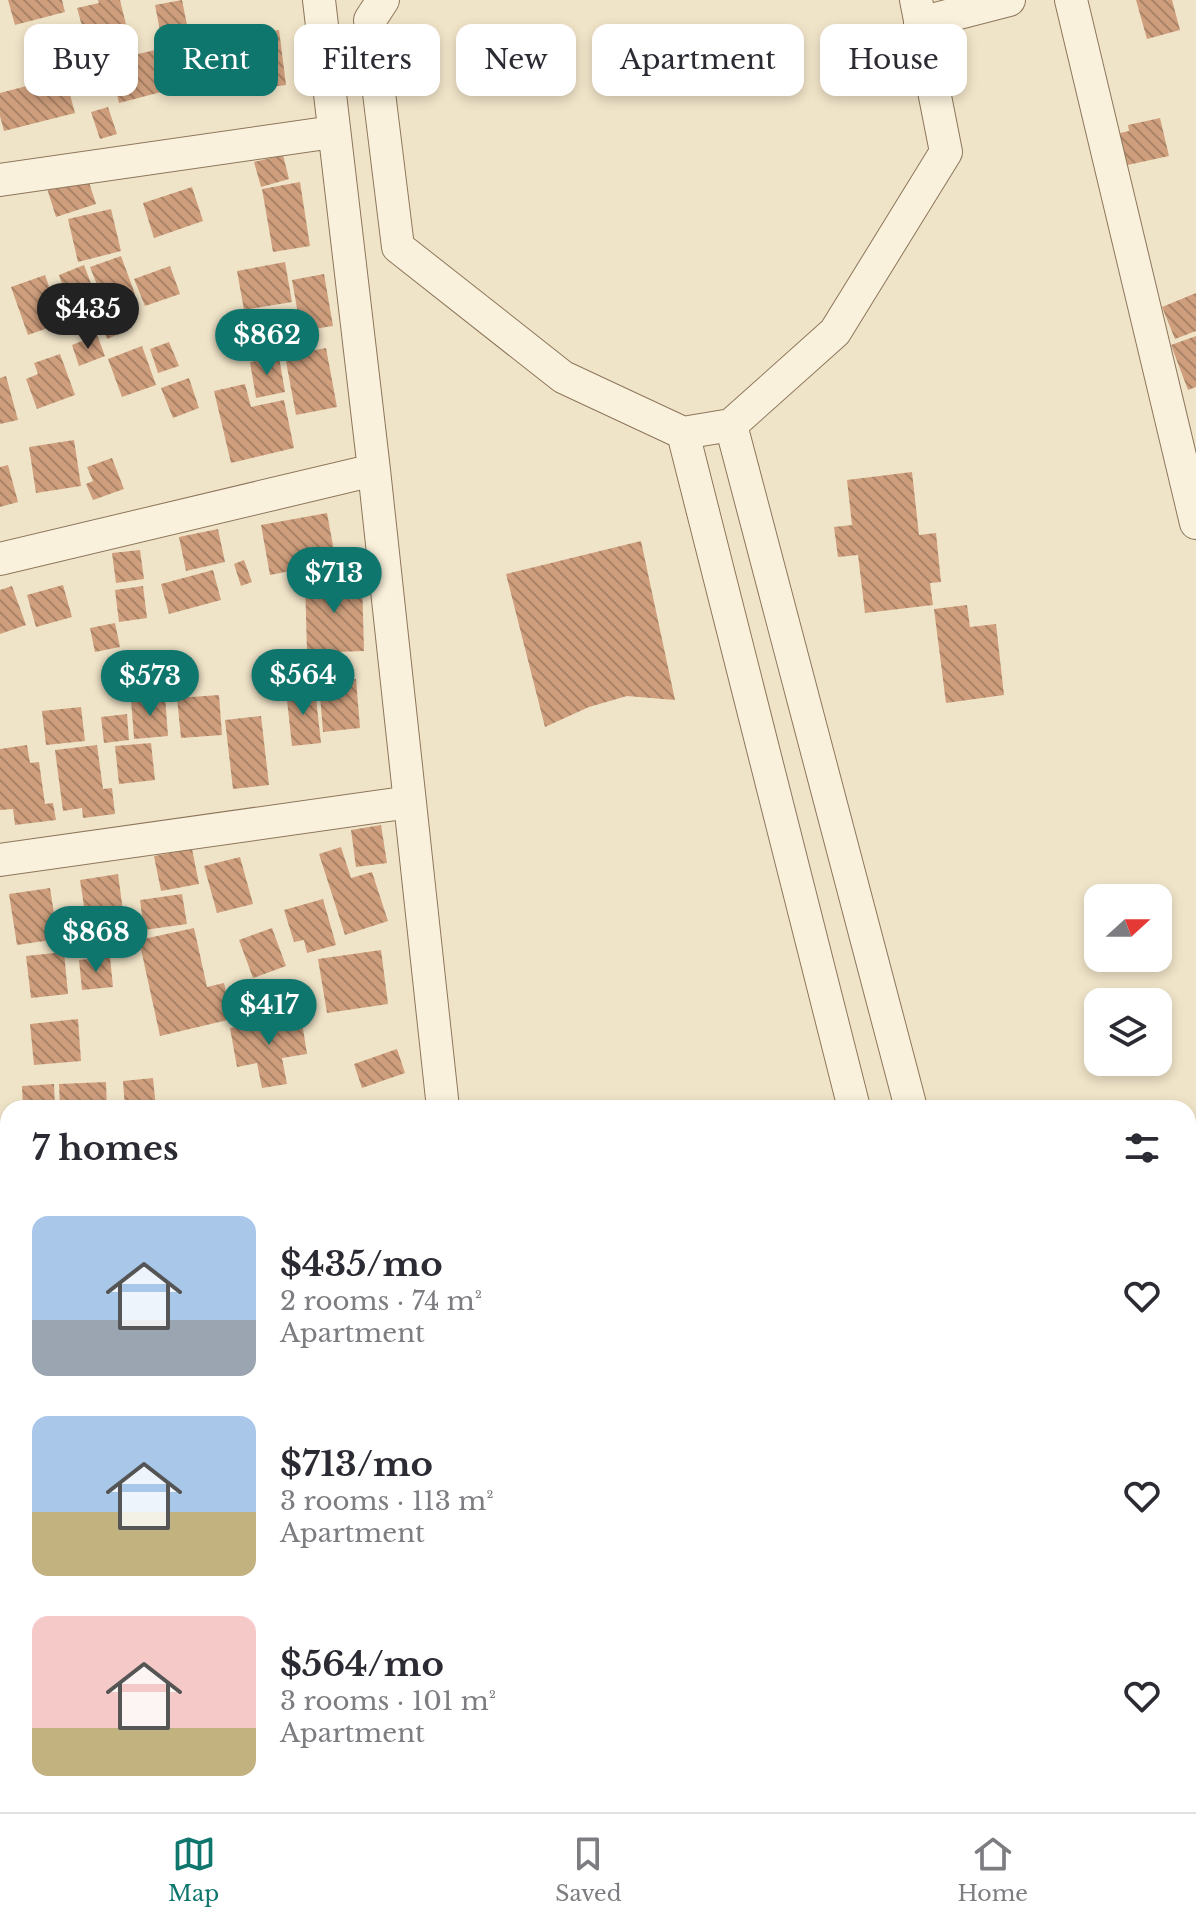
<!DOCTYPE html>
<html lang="en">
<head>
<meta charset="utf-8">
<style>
  :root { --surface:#fff; --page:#f7f7f7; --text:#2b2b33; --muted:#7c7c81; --line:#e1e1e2; --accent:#0f766e }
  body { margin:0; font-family:"Libre Baskerville",serif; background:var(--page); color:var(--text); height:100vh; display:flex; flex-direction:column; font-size:30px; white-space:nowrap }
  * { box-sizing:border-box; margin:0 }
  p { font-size:26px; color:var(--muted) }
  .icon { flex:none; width:44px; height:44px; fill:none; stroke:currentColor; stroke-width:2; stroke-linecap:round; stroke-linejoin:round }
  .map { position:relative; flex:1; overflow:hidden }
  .panel { position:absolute; left:0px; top:1100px; width:1196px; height:712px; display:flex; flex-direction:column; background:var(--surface); border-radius:24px 24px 0 0; box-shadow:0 4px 12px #0003 }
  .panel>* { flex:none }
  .hud { position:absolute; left:24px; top:24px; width:1148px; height:72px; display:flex; gap:16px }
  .needle { width:52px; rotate:69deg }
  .buttons { position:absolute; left:1084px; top:884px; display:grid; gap:16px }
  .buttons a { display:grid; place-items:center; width:88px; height:88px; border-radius:16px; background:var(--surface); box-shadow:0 4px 12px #0003; font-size:40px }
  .price { position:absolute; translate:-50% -68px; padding:0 18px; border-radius:28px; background:var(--accent); color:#fff; font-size:26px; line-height:52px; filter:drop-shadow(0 2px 4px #0008) }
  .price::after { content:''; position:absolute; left:50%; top:48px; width:24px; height:18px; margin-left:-12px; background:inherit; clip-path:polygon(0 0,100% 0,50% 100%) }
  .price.active { background:#222; color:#fff }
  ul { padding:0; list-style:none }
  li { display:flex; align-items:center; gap:24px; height:200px; padding:0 32px }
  li span { display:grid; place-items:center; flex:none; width:224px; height:160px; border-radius:16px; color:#555 }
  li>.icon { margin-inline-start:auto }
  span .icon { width:96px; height:96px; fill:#fffc; stroke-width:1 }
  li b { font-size:34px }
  h2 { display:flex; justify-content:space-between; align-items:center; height:96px; padding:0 32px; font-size:34px }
  .chip { padding:0 28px; border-radius:16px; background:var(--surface); box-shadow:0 4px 12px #0003; font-size:28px; line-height:72px }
  .chip.active { background:var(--accent); color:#fff }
  .tab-bar { display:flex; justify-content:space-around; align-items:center; height:112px; border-top:2px solid var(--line); background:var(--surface); font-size:22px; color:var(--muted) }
  .tab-bar a { display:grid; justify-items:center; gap:4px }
  .tab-bar .active { color:var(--accent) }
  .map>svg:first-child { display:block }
  .building { fill:url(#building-back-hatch) }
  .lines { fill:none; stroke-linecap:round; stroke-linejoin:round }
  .minor-casing { stroke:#8d765c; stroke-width:34 }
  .trunk-casing { stroke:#5b4430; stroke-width:46 }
  .minor { stroke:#faf1dc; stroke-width:32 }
  .trunk { stroke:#eabe7c; stroke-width:44 }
</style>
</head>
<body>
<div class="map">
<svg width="1196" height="1812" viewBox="0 0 1196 1812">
  <defs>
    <pattern id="building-back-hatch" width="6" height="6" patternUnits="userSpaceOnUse" patternTransform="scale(2)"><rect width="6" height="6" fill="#cf9f7d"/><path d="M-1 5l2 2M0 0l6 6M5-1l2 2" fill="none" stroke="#a98266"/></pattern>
  </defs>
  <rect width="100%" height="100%" fill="#f0e4c8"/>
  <path class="building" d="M8,0H62L65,12L15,25Z
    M98,0H120L131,45L90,55L77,8L99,3Z
    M182,0L189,35L162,41L155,5Z
    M1136,0H1172L1180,30L1147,39Z
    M279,30L286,85L246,90L240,35Z
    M155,50L165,91L119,103L109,61Z
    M65,76L75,113L4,131L0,116V93Z
    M108,107L117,134L100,139L91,112Z
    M1160,118L1169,156L1123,166L1116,134L1129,131L1128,125Z
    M283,155L289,179L261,187L254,162Z
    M86,173L96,204L56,217L46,185Z
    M300,182L310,246L273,252L262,189Z
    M192,187L203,221L154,238L143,203Z
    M111,209L121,251L78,262L68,219Z
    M121,256L135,294L105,305L90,267Z
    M285,262L292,302L244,310L237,271Z
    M84,265L95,294L86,297L89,305L72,312L59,275Z
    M170,266L180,294L145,306L134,279Z
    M324,274L333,326L301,331L292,280Z
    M45,275L62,323L28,335L11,287Z
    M1196,293V331L1175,339L1162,307Z
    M117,307L126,331L107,339L98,314Z
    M97,335L105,356L79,366L72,345Z
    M1196,336V387L1188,390L1171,345Z
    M169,342L179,366L158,373L150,349Z
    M142,346L156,385L122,397L108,359Z
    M326,348L337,407L296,415L285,356Z
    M60,354L75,395L37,409L26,379L38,374L34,363Z
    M279,357L285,392L256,398L250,362Z
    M6,376L18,420L0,424V378Z
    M189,378L199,408L173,418L161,388Z
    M245,384L251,407L284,400L294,448L231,463L214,391Z
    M74,440L81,486L36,493L29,447Z
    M112,458L124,489L93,500L86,484L93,481L87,467Z
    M8,465L18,502L0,507V467Z
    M912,472L919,535L936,533L941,582L930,583L933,605L865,613L858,555L838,557L834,527L852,525L847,480Z
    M327,513L336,562L270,575L261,525Z
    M218,529L225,562L186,571L179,537Z
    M641,541L675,700L627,696L589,707L545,727L506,574Z
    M140,550L144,579L116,583L112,553Z
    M244,560L252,582L241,586L234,564Z
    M213,570L221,600L169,614L161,584Z
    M362,578L364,651L307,653L305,579Z
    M63,585L72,617L36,627L27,595Z
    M12,586L26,625L0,634V590Z
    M143,586L147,618L119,622L115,590Z
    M967,605L970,627L996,624L1004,695L946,703L934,609Z
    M115,623L120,647L95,652L90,628Z
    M356,679L360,728L323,732L319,683Z
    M315,689L321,743L292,746L286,691Z
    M219,695L222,735L181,738L177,698Z
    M165,696L168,736L134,739L131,699Z
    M81,707L85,741L46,745L42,711Z
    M127,714L129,740L104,743L101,717Z
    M261,716L269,785L233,789L225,720Z
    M151,743L155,780L119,784L115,746Z
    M27,745L30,763L39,762L45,804L53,803L56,820L15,825L13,809L0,810V749Z
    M97,745L103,789L112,788L115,814L83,818L82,808L63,811L55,750Z
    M381,825L387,863L356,867L351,830Z
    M341,847L351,878L372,872L388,921L345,935L319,854Z
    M192,849L199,884L161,891L154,856Z
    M240,857L253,904L217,913L204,866Z
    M118,874L123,911L112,912L115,928L88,932L80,880Z
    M50,888L58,939L17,945L9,894Z
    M182,894L187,924L144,930L140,900Z
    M323,899L336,945L307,953L304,940L294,942L284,910Z
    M194,928L207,987L224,983L232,1019L160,1036L139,940Z
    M272,928L286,966L253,978L239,940Z
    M381,950L388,1004L327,1013L318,959Z
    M64,952L68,994L31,998L26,956Z
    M110,957L113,987L82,990L79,960Z
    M301,1016L307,1054L282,1058L287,1084L262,1088L257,1063L237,1067L230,1028Z
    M78,1019L81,1061L34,1065L30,1024Z
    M397,1049L405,1073L362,1088L354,1064Z
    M153,1078L156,1108H125L123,1081Z
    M106,1082L107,1108H60L59,1084Z
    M54,1084L55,1108H23L22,1086Z
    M1188,1330H1196V1365H1188Z
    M1188,1374H1196V1450L1188,1449Z
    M1188,1556H1196V1587H1188Z
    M1196,1592V1649H1188V1593Z
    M1196,1793V1812H1155L1154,1804H1188V1794Z
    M764,1804H815L816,1812H765Z
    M923,1804H953L954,1812H924Z
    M996,1804H1030L1031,1812H997Z"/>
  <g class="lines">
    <defs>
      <path id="minor" d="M319,0L374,470L443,1108
        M383,0L370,20L398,247L563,377L683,433L731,425L835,332L946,152L916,0
        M1071,0L1196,523
        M920,23L1009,0
        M0,180L333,132
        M731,425L911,1108
        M683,433L854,1108
        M0,559L374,470
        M0,860L410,802
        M0,1376L8,1433
        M1188,1656L1196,1655
        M502,1804L503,1812
        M0,1807L55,1812"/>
      <path id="trunk" d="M1188,1288H1196
        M0,1340H8"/>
    </defs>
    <use href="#minor" class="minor-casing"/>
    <use href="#trunk" class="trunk-casing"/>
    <use href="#minor" class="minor"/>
    <use href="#trunk" class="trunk"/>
  </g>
</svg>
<div class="buttons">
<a><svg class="needle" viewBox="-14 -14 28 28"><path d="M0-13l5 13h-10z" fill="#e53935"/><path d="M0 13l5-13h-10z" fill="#7c7c81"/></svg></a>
<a><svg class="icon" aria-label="layers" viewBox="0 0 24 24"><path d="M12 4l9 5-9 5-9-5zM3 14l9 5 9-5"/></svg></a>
</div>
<b class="price active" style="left:88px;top:351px">$435</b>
<b class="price" style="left:267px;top:377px">$862</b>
<b class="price" style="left:334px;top:615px">$713</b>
<b class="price" style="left:303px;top:717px">$564</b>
<b class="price" style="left:150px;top:718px">$573</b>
<b class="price" style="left:96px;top:974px">$868</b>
<b class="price" style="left:269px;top:1047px">$417</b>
<div class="hud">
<a class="chip">Buy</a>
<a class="chip active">Rent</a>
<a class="chip">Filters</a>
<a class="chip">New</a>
<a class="chip">Apartment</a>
<a class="chip">House</a>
</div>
<section class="panel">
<h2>7 homes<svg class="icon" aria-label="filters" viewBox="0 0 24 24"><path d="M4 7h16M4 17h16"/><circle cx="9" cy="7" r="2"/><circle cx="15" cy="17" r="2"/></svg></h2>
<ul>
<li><span style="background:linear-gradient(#a9c7e8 65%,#9aa5b1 0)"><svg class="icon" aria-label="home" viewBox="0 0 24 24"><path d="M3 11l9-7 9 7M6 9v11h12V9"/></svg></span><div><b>$435/mo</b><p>2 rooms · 74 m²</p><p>Apartment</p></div><svg class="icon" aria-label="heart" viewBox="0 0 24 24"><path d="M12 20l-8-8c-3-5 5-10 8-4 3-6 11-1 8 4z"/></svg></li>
<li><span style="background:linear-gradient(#a9c7e8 60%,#c2b280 0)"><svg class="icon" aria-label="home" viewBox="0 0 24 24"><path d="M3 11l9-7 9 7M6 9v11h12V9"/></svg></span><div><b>$713/mo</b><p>3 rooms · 113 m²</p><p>Apartment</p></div><svg class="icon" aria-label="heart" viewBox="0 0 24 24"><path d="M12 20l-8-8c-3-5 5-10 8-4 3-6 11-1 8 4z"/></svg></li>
<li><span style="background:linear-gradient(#f6c9c9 70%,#c2b280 0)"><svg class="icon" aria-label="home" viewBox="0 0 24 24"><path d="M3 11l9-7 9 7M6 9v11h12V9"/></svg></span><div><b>$564/mo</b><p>3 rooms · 101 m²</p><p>Apartment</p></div><svg class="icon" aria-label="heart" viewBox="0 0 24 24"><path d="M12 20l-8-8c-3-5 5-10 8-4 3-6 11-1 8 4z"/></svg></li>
</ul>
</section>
</div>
<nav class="tab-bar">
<a class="active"><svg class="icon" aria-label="map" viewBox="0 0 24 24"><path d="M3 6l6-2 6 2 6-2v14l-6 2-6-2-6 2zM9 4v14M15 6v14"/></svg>Map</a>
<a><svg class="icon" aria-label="saved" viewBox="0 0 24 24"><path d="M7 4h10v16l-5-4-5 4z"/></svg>Saved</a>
<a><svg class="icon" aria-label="home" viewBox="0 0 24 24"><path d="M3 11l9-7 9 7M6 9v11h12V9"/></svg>Home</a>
</nav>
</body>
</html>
